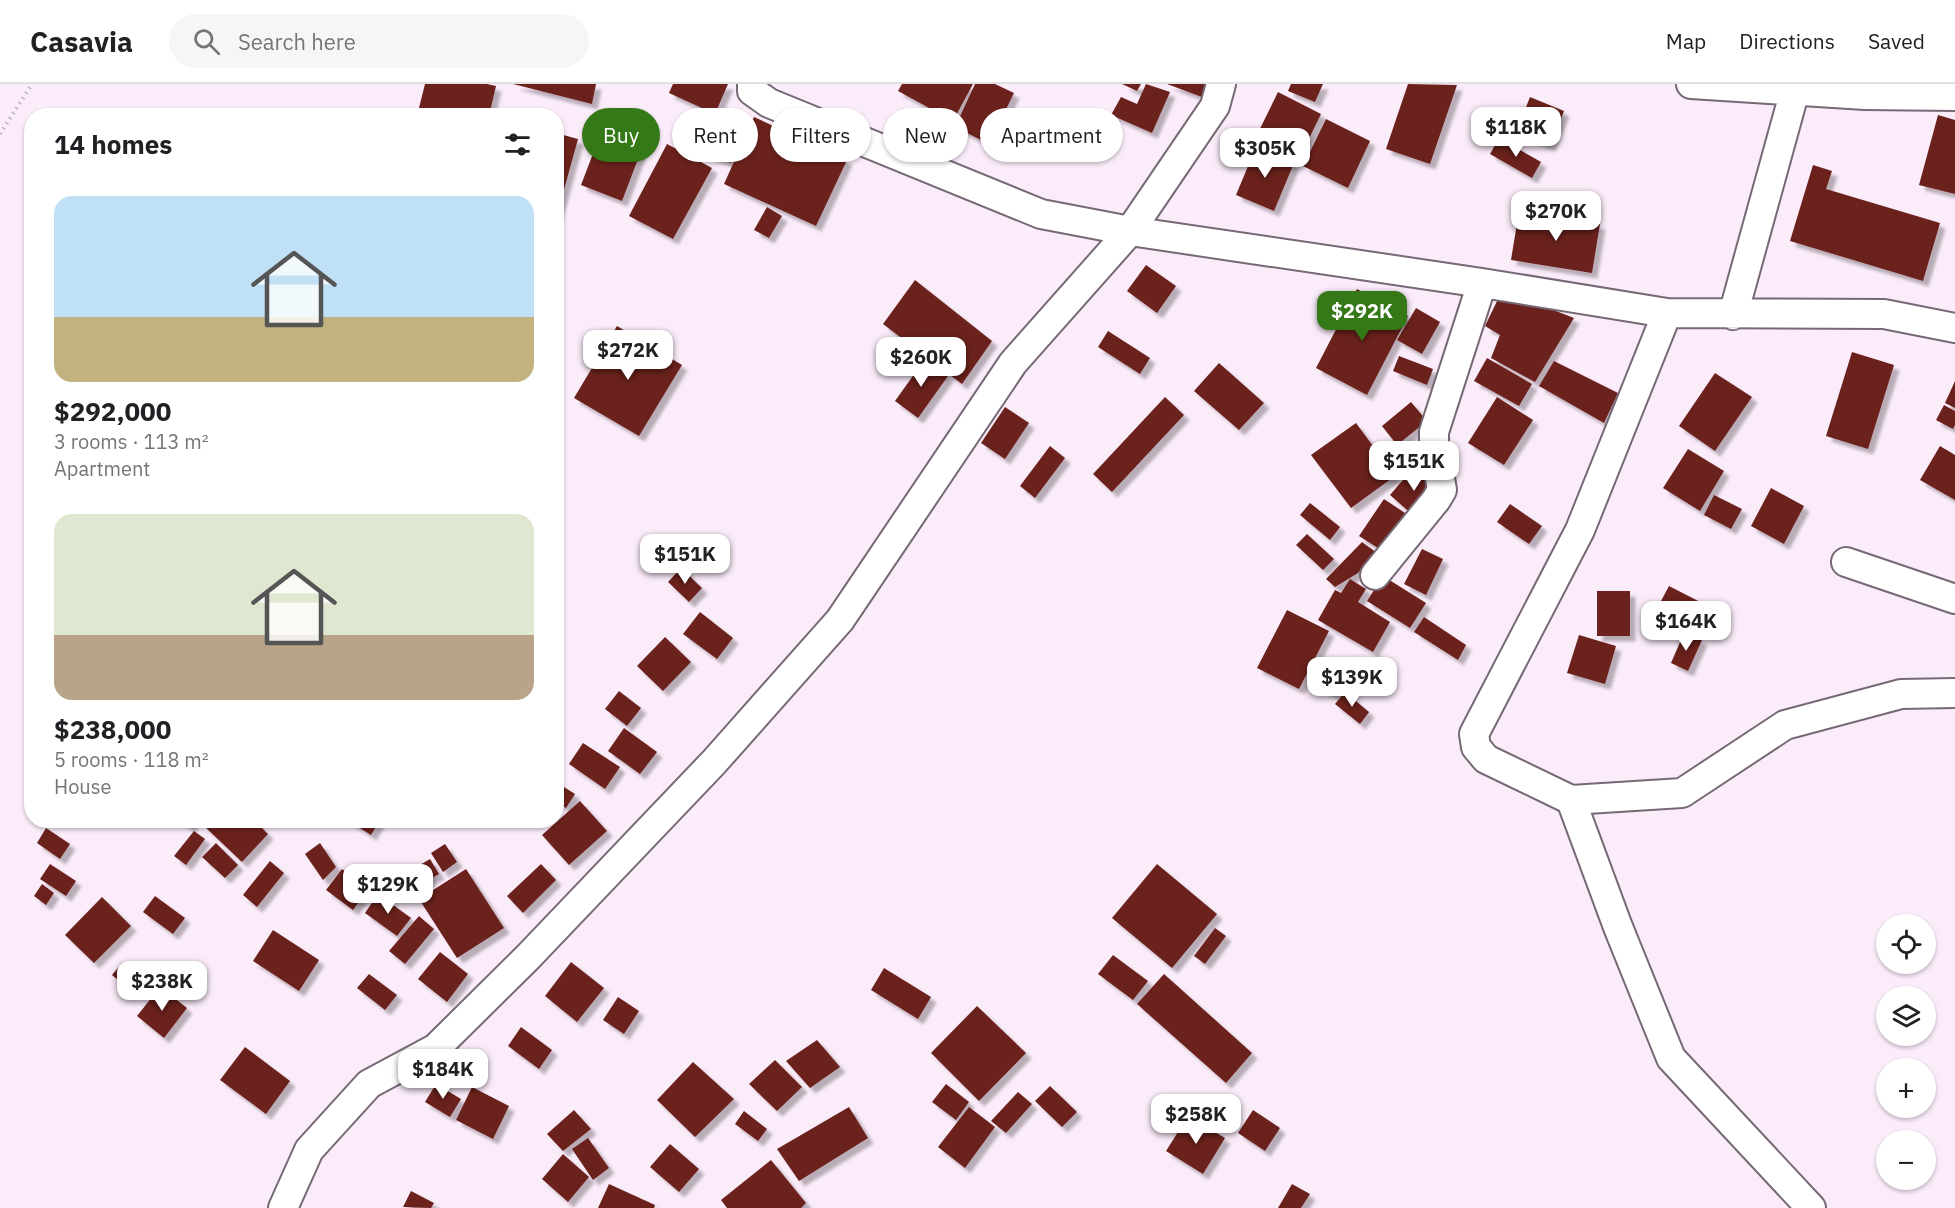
<!DOCTYPE html>
<html lang="en">
<head>
<meta charset="utf-8">
<style>
  :root { --surface:#fff; --page:#f6f6f6; --text:#202124; --muted:#757577; --line:#e0e0e0; --accent:#357817 }
  body { margin:0; font-family:"IBM Plex Sans",sans-serif; background:var(--page); color:var(--text); height:100vh; display:flex; flex-direction:column; font-size:22px; white-space:nowrap }
  * { box-sizing:border-box; margin:0 }
  p { font-size:20px; color:var(--muted) }
  .icon { flex:none; width:33px; height:33px; fill:none; stroke:currentColor; stroke-width:2; stroke-linecap:round; stroke-linejoin:round }
  .map { position:relative; flex:1; overflow:hidden }
  .side { position:absolute; left:24px; top:24px; width:540px; height:720px; display:flex; flex-direction:column; background:var(--surface); border-radius:24px; box-shadow:0 2px 4px #0004 }
  .side>* { flex:none }
  .banner { position:absolute; left:582px; top:24px; width:570px; height:54px; display:flex; gap:12px }
  .fabs { position:absolute; left:1876px; top:830px; display:grid; gap:12px }
  .fabs a { display:grid; place-items:center; width:60px; height:60px; border-radius:50%; background:var(--surface); box-shadow:0 2px 4px #0004; font-size:30px }
  .price { position:absolute; translate:-50% -51px; padding:0 14px; border-radius:12px; background:#fff; color:#222; font-size:20px; line-height:39px; filter:drop-shadow(0 2px 3px #0008) }
  .price::after { content:''; position:absolute; left:50%; top:36px; width:18px; height:14px; margin-left:-9px; background:inherit; clip-path:polygon(0 0,100% 0,50% 100%) }
  .price.current { background:var(--accent); color:#fff }
  ul { padding:0; list-style:none }
  li { display:grid; align-content:center; gap:12px; height:318px; padding:0 30px }
  li span { display:grid; place-items:center; height:186px; border-radius:18px; color:#555 }
  li>.icon { margin-inline-start:auto }
  span .icon { width:108px; height:108px; fill:#fffc; stroke-width:1 }
  li b { font-size:26px }
  h2 { display:flex; justify-content:space-between; align-items:center; height:72px; padding:0 30px; font-size:26px }
  .chip { padding:0 21px; border-radius:27px; background:var(--surface); box-shadow:0 2px 4px #0004; font-size:21px; line-height:54px }
  .chip.current { background:var(--accent); color:#fff }
  header { display:flex; align-items:center; gap:36px; box-sizing:border-box; height:84px; padding:0 30px; background:var(--surface); border-bottom:2px solid var(--line) }
  header strong { font-size:28px }
  nav { display:flex; gap:33px; margin-inline-start:auto; font-size:21px }
  .search { width:420px; height:54px; background:var(--page); display:flex; align-items:center; gap:15px; box-sizing:border-box; padding:0 21px; border-radius:33px; color:var(--muted); font-size:22px }
  .map>svg:first-child { display:block }
  .building { fill:#6c211d; filter:url(#shadow) }
  .lines { fill:none; stroke-linecap:round; stroke-linejoin:round }
  .minor-casing { stroke:#766975; stroke-width:32 }
  .path { stroke:#c0b4bf; stroke-width:4; stroke-dasharray:1.5 4.5; stroke-linecap:butt }
  .minor { stroke:#fff; stroke-width:28 }
</style>
</head>
<body>
<header>
<strong>Casavia</strong>
<div class="search"><svg class="icon" aria-label="search" viewBox="0 0 24 24"><circle cx="10" cy="10" r="6"/><path d="M15 15l6 6"/></svg>Search here</div>
<nav><a>Map</a><a>Directions</a><a>Saved</a></nav>
</header>
<div class="map">
<svg width="1955" height="1124" viewBox="0 0 1955 1124">
  <defs>
    <filter id="shadow"><feDropShadow dx="5.5" dy="5.5" stdDeviation="1.5" flood-color="#0004"/></filter>
  </defs>
  <rect width="100%" height="100%" fill="#fbecfa"/>
  <path class="building" d="M425,0H487L496,2L489,32H417Z
    M513,0H596L592,20Z
    M673,0H728L715,30L669,9Z
    M902,0H973L953,37L898,7Z
    M975,0H995L1014,9L989,60L955,43Z
    M1122,0H1141L1137,7Z
    M1146,0L1170,8L1152,49L1111,31L1121,13L1137,20Z
    M1167,0H1206L1202,13Z
    M1291,0H1323L1315,18L1288,7Z
    M1408,0L1457,1L1430,80L1386,65Z
    M1278,8L1321,30L1298,77L1255,55Z
    M1530,13L1564,27L1550,62L1516,49Z
    M1938,31L1955,36V110L1919,101Z
    M754,33L847,76L816,142L724,100Z
    M1326,35L1370,57L1348,104L1303,82Z
    M602,46L643,62L622,117L581,101Z
    M719,48L739,55L731,79L710,72Z
    M556,49L578,55L557,131H556Z
    M1499,54L1541,78L1532,94L1490,70Z
    M667,60L712,84L673,155L629,132Z
    M1256,63L1294,79L1274,127L1236,111Z
    M1813,81L1832,87L1826,105L1940,139L1923,197L1790,157Z
    M767,123L782,132L769,154L754,146Z
    M1519,127L1600,140L1592,189L1511,176Z
    M1146,181L1176,202L1157,229L1127,207Z
    M915,196L992,257L962,300L883,240Z
    M1357,205L1408,232L1367,311L1316,284Z
    M1498,215L1538,220L1574,234L1535,298L1491,274L1500,251L1485,242Z
    M1416,224L1440,238L1422,270L1397,256Z
    M617,242L682,281L639,352L574,314Z
    M1108,247L1150,274L1140,290L1098,263Z
    M1852,268L1894,281L1868,365L1826,352Z
    M1399,272L1433,285L1427,301L1393,287Z
    M1487,274L1532,300L1519,322L1474,297Z
    M925,275L948,292L918,334L895,317Z
    M1554,277L1618,309L1604,339L1539,302Z
    M1219,279L1264,319L1239,346L1194,307Z
    M1715,289L1752,313L1715,367L1679,342Z
    M1955,297V324L1945,319Z
    M1165,313L1184,331L1112,408L1093,390Z
    M1497,313L1533,336L1504,381L1468,359Z
    M1411,318L1427,337L1397,361L1382,342Z
    M1944,321L1955,327V341L1953,345L1936,336Z
    M1005,323L1029,339L1005,375L981,359Z
    M1356,339L1395,392L1351,424L1311,371Z
    M1050,362L1065,374L1035,414L1020,402Z
    M1940,362L1955,371V416L1920,396Z
    M1688,365L1724,387L1700,427L1663,404Z
    M1413,384L1438,405L1414,432L1390,411Z
    M1771,404L1804,422L1784,460L1751,442Z
    M1714,411L1742,425L1731,445L1704,431Z
    M1384,415L1414,435L1389,471L1359,452Z
    M1310,419L1340,443L1330,456L1300,431Z
    M1510,420L1542,442L1529,460L1497,438Z
    M1307,450L1334,475L1323,486L1296,461Z
    M1362,458L1377,469L1358,489L1335,503L1326,495Z
    M1422,465L1443,475L1426,511L1404,500Z
    M681,484L702,504L689,518L668,498Z
    M1383,492L1426,519L1410,544L1367,517Z
    M1350,495L1366,505L1358,518L1390,538L1373,568L1318,536L1335,506L1341,509Z
    M1669,502L1708,522L1699,538L1661,517Z
    M1597,507H1630V552H1597Z
    M1287,526L1329,547L1299,605L1257,584Z
    M700,528L733,554L717,575L683,550Z
    M1424,533L1466,561L1458,576L1414,548Z
    M1684,549L1702,556L1688,587L1671,579Z
    M1579,551L1616,562L1605,600L1567,589Z
    M665,553L691,578L663,607L637,582Z
    M1318,581L1344,593L1335,611L1310,600Z
    M619,607L641,624L627,642L605,625Z
    M1345,608L1369,628L1360,640L1335,620Z
    M624,644L657,668L640,690L608,667Z
    M583,659L620,683L605,705L569,680Z
    M556,698L575,710L566,724L556,718Z
    M580,717L607,747L569,781L542,751Z
    M178,736H194L190,743Z
    M208,736H254L268,750L242,778L203,741Z
    M347,736H380L371,751Z
    M46,744L70,760L60,775L37,759Z
    M194,747L205,755L186,781L174,772Z
    M216,759L238,781L225,794L202,773Z
    M320,759L336,783L323,796L305,770Z
    M445,760L457,778L443,788L431,769Z
    M430,775L439,790L421,800L413,785Z
    M270,777L284,789L257,823L243,811Z
    M50,780L76,797L66,812L40,795Z
    M541,780L556,796L523,829L507,812Z
    M1157,780L1217,830L1172,884L1112,834Z
    M342,785L368,805L353,826L326,806Z
    M466,785L504,844L457,874L419,815Z
    M42,800L54,809L46,821L34,812Z
    M378,810L411,834L397,852L365,829Z
    M155,812L185,834L173,850L143,828Z
    M102,813L131,842L94,879L65,851Z
    M419,832L434,845L405,880L389,867Z
    M1215,844L1226,852L1205,880L1194,872Z
    M273,846L319,876L299,907L253,877Z
    M440,868L468,890L447,918L418,895Z
    M1113,871L1148,897L1133,916L1098,890Z
    M571,878L604,904L577,938L545,912Z
    M122,879L140,894L130,906L112,891Z
    M884,884L931,913L918,935L871,906Z
    M369,890L397,911L385,926L357,904Z
    M1164,890L1252,969L1226,999L1137,920Z
    M160,903L187,924L164,954L137,932Z
    M618,913L639,927L624,950L603,936Z
    M977,922L1026,969L979,1017L931,969Z
    M521,943L552,966L539,985L508,962Z
    M817,956L840,983L810,1004L786,977Z
    M245,963L290,997L266,1030L220,996Z
    M775,976L802,1003L777,1027L749,1000Z
    M693,978L734,1015L695,1053L657,1016Z
    M436,1000L461,1015L450,1033L425,1018Z
    M946,1000L969,1018L956,1036L932,1018Z
    M1050,1002L1077,1028L1062,1043L1035,1017Z
    M472,1003L509,1022L493,1055L456,1036Z
    M1018,1008L1032,1020L1006,1049L991,1037Z
    M849,1023L868,1054L799,1097L777,1065Z
    M969,1023L995,1043L965,1084L938,1063Z
    M574,1026L591,1045L563,1067L547,1050Z
    M1253,1026L1280,1044L1265,1067L1238,1049Z
    M744,1027L767,1045L758,1057L735,1040Z
    M1188,1032L1225,1054L1203,1090L1166,1067Z
    M588,1054L609,1084L593,1096L572,1065Z
    M670,1060L699,1085L679,1108L650,1083Z
    M563,1070L589,1093L568,1118L542,1095Z
    M771,1076L806,1119L801,1124H727L721,1116Z
    M609,1100L655,1121L654,1124H598Z
    M1292,1100L1310,1110L1301,1124H1278Z
    M411,1107L434,1119L431,1124L403,1123Z"/>
  <g class="lines">
    <defs>
      <path id="minor" d="M752,0V7L769,19L1041,130L1130,147L1482,199L1667,229L1884,230L1955,244
        M1691,0L1865,11L1955,12
        M1667,229L1580,446L1474,650L1476,663L1486,675L1571,716L1682,709L1785,641L1901,610L1955,609
        M1733,231L1795,6
        M1846,478L1955,515
        M1375,491L1436,416L1442,406L1434,359V348L1482,199
        M1571,716L1618,843L1671,974L1811,1124
        M283,1124L309,1066L369,1000L436,964L528,873L714,678L840,536L1013,279L1130,147L1215,22L1221,0"/>
    </defs>
    <use href="#minor" class="minor-casing"/>
    <path class="path" d="M0,50L32,0"/>
    <use href="#minor" class="minor"/>
  </g>
</svg>
<div class="fabs">
<a><svg class="icon" aria-label="locate" viewBox="0 0 24 24"><circle cx="12" cy="12" r="6"/><path d="M12 2v4M12 18v4M2 12h4M18 12h4"/></svg></a>
<a><svg class="icon" aria-label="layers" viewBox="0 0 24 24"><path d="M12 4l9 5-9 5-9-5zM3 14l9 5 9-5"/></svg></a>
<a>+</a>
<a>−</a>
</div>
<b class="price" style="left:1516px;top:74px">$118K</b>
<b class="price" style="left:1265px;top:95px">$305K</b>
<b class="price" style="left:1556px;top:158px">$270K</b>
<b class="price current" style="left:1362px;top:258px">$292K</b>
<b class="price" style="left:628px;top:297px">$272K</b>
<b class="price" style="left:921px;top:304px">$260K</b>
<b class="price" style="left:1414px;top:408px">$151K</b>
<b class="price" style="left:685px;top:501px">$151K</b>
<b class="price" style="left:1686px;top:568px">$164K</b>
<b class="price" style="left:1352px;top:624px">$139K</b>
<b class="price" style="left:388px;top:831px">$129K</b>
<b class="price" style="left:162px;top:928px">$238K</b>
<b class="price" style="left:443px;top:1016px">$184K</b>
<b class="price" style="left:1196px;top:1061px">$258K</b>
<div class="banner">
<a class="chip current">Buy</a>
<a class="chip">Rent</a>
<a class="chip">Filters</a>
<a class="chip">New</a>
<a class="chip">Apartment</a>
</div>
<section class="side">
<h2>14 homes<svg class="icon" aria-label="filters" viewBox="0 0 24 24"><path d="M4 7h16M4 17h16"/><circle cx="9" cy="7" r="2"/><circle cx="15" cy="17" r="2"/></svg></h2>
<ul>
<li><span style="background:linear-gradient(#bfe0f5 65%,#c2b280 0)"><svg class="icon" aria-label="home" viewBox="0 0 24 24"><path d="M3 11l9-7 9 7M6 9v11h12V9"/></svg></span><div><b>$292,000</b><p>3 rooms · 113 m²</p><p>Apartment</p></div></li>
<li><span style="background:linear-gradient(#dfe7d0 65%,#b9a48a 0)"><svg class="icon" aria-label="home" viewBox="0 0 24 24"><path d="M3 11l9-7 9 7M6 9v11h12V9"/></svg></span><div><b>$238,000</b><p>5 rooms · 118 m²</p><p>House</p></div></li>
</ul>
</section>
</div>
</body>
</html>
